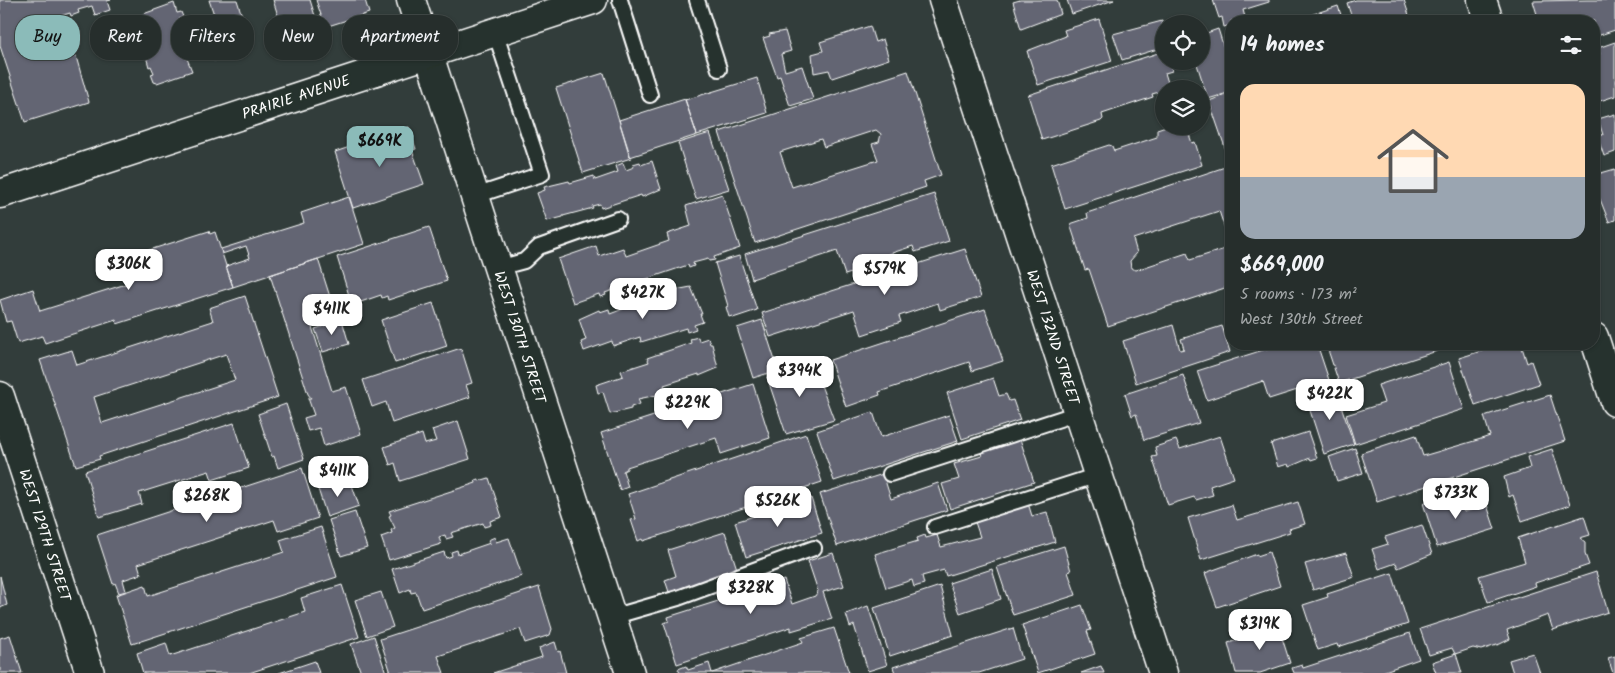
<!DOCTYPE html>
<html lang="en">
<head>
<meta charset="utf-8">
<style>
  :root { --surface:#262e2c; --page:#323a38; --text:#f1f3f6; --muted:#a4a8a9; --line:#424a48; --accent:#8bbbb9 }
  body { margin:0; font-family:Kalam,sans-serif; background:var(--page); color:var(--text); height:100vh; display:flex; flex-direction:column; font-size:19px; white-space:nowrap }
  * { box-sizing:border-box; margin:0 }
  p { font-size:16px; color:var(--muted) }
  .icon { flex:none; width:28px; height:28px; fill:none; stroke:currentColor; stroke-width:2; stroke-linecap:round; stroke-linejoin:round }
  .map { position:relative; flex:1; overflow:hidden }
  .details { position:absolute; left:1225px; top:15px; width:375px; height:335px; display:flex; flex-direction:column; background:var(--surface); border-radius:20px; box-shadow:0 1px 4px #0004,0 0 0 1px var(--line) }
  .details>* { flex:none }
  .guide { position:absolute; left:15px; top:15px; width:475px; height:45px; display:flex; gap:10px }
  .controls { position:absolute; left:1155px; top:15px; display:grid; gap:10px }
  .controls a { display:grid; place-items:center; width:55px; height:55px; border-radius:50%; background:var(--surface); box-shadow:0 1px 4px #0004,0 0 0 1px var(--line); font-size:25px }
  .price { position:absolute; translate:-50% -42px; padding:0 11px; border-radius:10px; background:#fff; color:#222; font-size:16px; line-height:32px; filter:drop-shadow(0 1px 2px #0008) }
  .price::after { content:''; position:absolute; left:50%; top:30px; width:15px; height:11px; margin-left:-8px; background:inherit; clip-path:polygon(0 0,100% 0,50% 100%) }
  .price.selected { background:var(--accent); color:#111 }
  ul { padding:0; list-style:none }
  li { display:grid; align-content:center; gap:10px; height:265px; padding:0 15px }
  li span { display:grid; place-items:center; height:155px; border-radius:15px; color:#555 }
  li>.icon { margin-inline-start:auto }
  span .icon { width:90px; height:90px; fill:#fffc; stroke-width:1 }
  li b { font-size:21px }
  h2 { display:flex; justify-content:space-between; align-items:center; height:60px; padding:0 15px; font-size:21px }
  .tag { padding:0 18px; border-radius:20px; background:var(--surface); box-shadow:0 1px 4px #0004,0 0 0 1px var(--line); font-size:18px; line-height:45px }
  .tag.selected { background:var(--accent); color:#111 }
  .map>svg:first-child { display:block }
  .building { fill:#636573; stroke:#fff; fill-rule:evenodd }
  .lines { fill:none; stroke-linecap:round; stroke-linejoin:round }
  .lane-casing { stroke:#fff; stroke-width:18 }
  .street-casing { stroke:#fff; stroke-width:31 }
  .secondary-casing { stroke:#fff; stroke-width:31 }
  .lane { stroke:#26332d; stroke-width:14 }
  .street { stroke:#26332d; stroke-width:28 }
  .secondary { stroke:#26332d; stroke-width:28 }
  .labels { text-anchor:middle; stroke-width:4.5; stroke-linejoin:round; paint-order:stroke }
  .street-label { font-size:15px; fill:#fff; stroke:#26332d }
</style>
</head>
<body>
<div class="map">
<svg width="1615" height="673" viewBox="0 0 1615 673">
  <rect width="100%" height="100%" fill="#323d3b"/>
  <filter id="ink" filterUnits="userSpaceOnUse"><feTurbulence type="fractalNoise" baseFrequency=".02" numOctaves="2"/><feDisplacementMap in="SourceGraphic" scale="10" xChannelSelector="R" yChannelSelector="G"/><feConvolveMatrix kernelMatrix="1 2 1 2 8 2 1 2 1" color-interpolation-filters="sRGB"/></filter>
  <g filter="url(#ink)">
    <path class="building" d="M0,0H111L107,1L110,10L95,15L92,6L78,10L79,13L71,16L70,13L50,19L56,36L67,33L73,49L61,53L64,56L75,53L89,102L25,122L0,46Z
      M209,0H237L252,48L228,55Z
      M273,0H310L315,16L303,19L304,23L290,28L289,22L281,25Z
      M316,0H365L369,13L325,27Z
      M1020,0H1057L1061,14L1021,29L1013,2Z
      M1067,0H1114L1072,14Z
      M1213,0H1269V2L1243,10L1246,21H1231V25L1224,27L1222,17L1219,18Z
      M1356,0H1404L1411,21H1353L1347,3Z
      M1587,0H1615V30L1594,37V21H1539L1533,1Z
      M174,3L177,13L181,12L183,17L179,19L183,29L176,31L192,71L157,83L154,82L151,74L154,73L151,66L149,67L141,38L138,39L136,33L139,32L135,17Z
      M1338,6L1343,21H1292Z
      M213,13L228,55L214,61L212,56L203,59L191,20Z
      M1099,19L1112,61L1038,85L1027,51L1066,36L1064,30Z
      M1162,21L1164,47L1122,60L1113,34Z
      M870,26L875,42L883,39L889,59L832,78L829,70L814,73L812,54L823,51L820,42Z
      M1218,29L1231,70V92L1208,99L1196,61H1201V35Z
      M1231,30V56L1226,32Z
      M785,31L791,51L781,54L785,71L802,66L813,99L790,106L780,76L777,77L763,38L770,36L769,34Z
      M1615,42V96L1594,103V53L1600,54L1598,48Z
      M1158,53L1159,55L1164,53V61H1169L1172,71L1165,73L1170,89L1152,94L1153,97L1102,114L1103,119L1101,121L1042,140L1028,95Z
      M908,71L941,175L924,181L926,187L755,243L719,132ZM876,130L881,134L879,142L872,144L878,160L792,187L780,152L821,139L824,147Z
      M604,73L631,158L583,173L556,88Z
      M757,78L767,113L697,135L685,100Z
      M1231,93V158L1229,159L1209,101Z
      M685,99L697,135L630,157L619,120Z
      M1615,114V152L1604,156L1597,136L1603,135L1598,119Z
      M1166,126H1186L1192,143L1195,142L1202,165L1065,209L1051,164L1109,145L1112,146L1114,151L1157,137V129Z
      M409,127L416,149L412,150L424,184L353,208L335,152Z
      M710,133L729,189L696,199L678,143Z
      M652,161L661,189L642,197L641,195L601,208L600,204L592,206L593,208L563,216V217L547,221L537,193L545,190L544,187L569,181L570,183L594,176L595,180L618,172L616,166L623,163L626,170L634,167L633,164L640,162L641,165Z
      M1231,165V286L1108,326L1089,269L1085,270L1070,224L1088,218L1087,213ZM1219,211L1231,247L1190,260L1187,253L1136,270L1131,268L1130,261L1137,253L1133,239Z
      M1615,169V220L1609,222L1594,184V175Z
      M722,194L740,248L714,257L715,260L709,261L708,259L693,263L694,266L689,268L688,265L626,286V288L620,290L619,288L605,293L606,295L600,297L599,294L573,303L558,259L596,246L599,256L623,248L626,256L669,241L667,234L691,226L686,206Z
      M934,194L949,241L915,252L913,246L877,258L879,264L845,275L837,251L752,279L745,254Z
      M349,197L364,244L233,287L226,266L250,258L246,246L222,254L221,249L304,223L301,213Z
      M429,227L447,281L388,300L387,296L382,298L381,295L352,305L337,257Z
      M209,231L210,234L215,232L233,287L117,324L116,320L45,343L42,336L18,343L11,321L6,322L0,300L33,289L40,311L126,284L118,260Z
      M965,249L981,297L940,310L938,303L899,316L901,322L862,335L854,310L770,337L762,313Z
      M739,256L757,310L733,318L732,316L729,317L726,307L728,306L715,263Z
      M318,259L337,319L312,327L332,391L346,387L361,434L324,446L319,428L308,431L304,418L314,415L308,398H311L308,394L270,275Z
      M691,287L702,314H700L703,322L694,325L696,329L687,332L686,328L641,342L640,337L613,346L612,341L584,351L581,342L586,340L579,319L599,310L600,312L609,309L610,314L623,309L622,307L628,305L629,307L671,293L670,291Z
      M245,296L278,397L99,456L100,459L76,466L40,360L72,350L77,365L213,321L209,308ZM226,354L235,380L102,423L94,397Z
      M433,303L447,346L395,363L381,320Z
      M985,309L1003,361L972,371L969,362L879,392L880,395L846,407L830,360Z
      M342,320L349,344L323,352L315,329Z
      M762,320L778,370L753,378L737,328Z
      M1173,325L1180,350L1184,349L1181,339L1222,326L1230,352L1136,383L1123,341Z
      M698,337L699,341L708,338L710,344H712L718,368L699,376V374L664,385L666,390L657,393V395L638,399L640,404L631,407V409L610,414L603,392L598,393L596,385L623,376L621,371L649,362L647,358L691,343L690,339Z
      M1282,344H1317L1329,380L1269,399L1263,381L1207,400L1197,371Z
      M1326,344H1442L1443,349L1339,383Z
      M1504,344H1521L1527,363L1531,361L1539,384L1475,405L1459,358Z
      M461,348L472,383L466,385L470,397L392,423L386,402L372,407L363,380Z
      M812,361L834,420L786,434L767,377Z
      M1449,362L1464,409L1355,444L1346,415L1384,403L1378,385Z
      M1183,375L1199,423L1144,440L1136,414L1132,416L1125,394Z
      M993,378L999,396L1006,394L1009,401L1013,400L1020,420L962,439L947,393Z
      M753,384L770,438L721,454L716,438L627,467V469L623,471L628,487L620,490L601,433Z
      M1335,388L1354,444L1324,454L1306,398Z
      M1550,395L1565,441L1377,502L1361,453L1416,435L1423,456L1481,439L1490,436L1484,416Z
      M286,404L304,459L278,468L274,456L272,457L258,414Z
      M873,412L881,437L949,415L958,441L834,481L817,431Z
      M458,421L470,459L400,481L395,463L390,465L384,447L422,434L425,444L436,441L432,430Z
      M234,423L249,468L212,480L209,471L139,493L142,504L99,517L85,471Z
      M1308,432L1317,458L1311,460L1310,458L1289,467L1288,464L1278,467L1271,444Z
      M806,434L822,482L643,541L642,539L638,541L631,520L636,519L628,494Z
      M1019,436L1034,482L950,509L942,484L959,479L954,464L982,456L980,449Z
      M1220,436L1234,478L1210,486L1213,495L1196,500L1194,497L1168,505L1152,457L1157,456L1155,447L1176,440L1180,449Z
      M1355,448L1363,473L1337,481L1329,457Z
      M1552,449L1570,505L1522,521L1513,495L1509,497L1504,477L1530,468L1527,457Z
      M302,468L318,518L278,531L274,520L138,564L141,574L123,580L126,591L119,593L115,583L113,584L97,535Z
      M883,474L891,499L938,483L947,510L837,546L820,494Z
      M489,478L502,517L490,521L491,525L484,527L483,523L451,533L453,537L446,539L445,535L439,537L441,544L389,560L381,537L392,533L391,530L395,528L389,516L391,515L389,511L476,483L475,480L479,479V481Z
      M350,479L359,506L327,517L318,489Z
      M1455,492L1464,512L1487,505L1495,529L1437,547L1423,503Z
      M811,498L822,533L746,557L735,522Z
      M1027,500L1032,516L1047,512L1055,542L946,576L944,570L922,576L924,584L914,587L912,580L886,588L875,554L918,541L917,538L925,535L926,538L937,535L941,547L980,537L974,519Z
      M1298,502L1305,524L1289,529L1290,532L1201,560L1188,518L1232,505L1237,520Z
      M355,512L367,548L341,556L329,520Z
      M1584,516L1590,535L1580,538L1585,542V554L1589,565L1535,583L1536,586L1488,602L1479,576L1525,562L1518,538Z
      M1422,525L1432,554L1398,568L1396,563L1379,569L1372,549L1388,544L1385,537Z
      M321,527L337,577L132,644L116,595L145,585L148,596L284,552L280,540Z
      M725,532L737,569L697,583L698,586L670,595L665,580L676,576L668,550Z
      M495,537L496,542L509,538L522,576L422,609L416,592L411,593L410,589L400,593L392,569L444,552L446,558L452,556L451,552L457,550L458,554L490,543L488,540Z
      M1064,546L1071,571L1068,572L1076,595L1013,615L997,567Z
      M1269,552L1280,586L1217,607L1205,573L1257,554V556Z
      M833,553L844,586L823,592L832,619L791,631V627L677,664L664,623L669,621L668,617L784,580L792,604L815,596L818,591L808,561Z
      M1346,553L1354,577L1313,590L1305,564Z
      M992,569L1001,599L960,613L949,583Z
      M1596,572L1608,612L1553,630L1548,615L1507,630L1510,639L1500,644L1481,650L1473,648L1455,654L1452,648L1429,655L1420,629Z
      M1392,573L1408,624L1338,647L1337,644L1318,650L1303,605L1328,597L1327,594Z
      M0,576L7,605L0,608Z
      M342,585L359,637L249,673H143L137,653L166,643L170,656L305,612L301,598Z
      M940,586L953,635L890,656L874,608Z
      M539,587L552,629L550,635L525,643L520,629L438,656L444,673H391L380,639Z
      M381,592L393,627L367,636L355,600Z
      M1082,605L1091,630L1087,631L1095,654L1038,673L1022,625Z
      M868,606L887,665L868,671L854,625L850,627L846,614Z
      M1277,622L1290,663L1260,673H1236L1228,643L1252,636L1250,631Z
      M834,628L849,673H680L678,669L686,666L688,670L709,663L712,673L803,642L801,638Z
      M1013,628L1022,659L979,673H895L893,667Z
      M1410,633L1419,659L1379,673H1294L1292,668L1302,665L1303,668Z
      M10,635L22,673H0V638Z
      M374,636L386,673H361L351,644Z
      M555,642L558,652L560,651L566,673H493L542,657L539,648Z
      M1533,653L1540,673H1513L1509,660Z
      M1456,654L1462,673H1436L1432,662Z
      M1615,656V673H1613L1608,658Z
      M315,661L319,673H279Z
      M1101,666L1104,673H1081Z"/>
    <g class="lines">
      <defs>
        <path id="lane" d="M620,0L650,95
          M697,0L719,69
          M475,196L542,174L495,32
          M498,268L524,261L539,247L618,219
          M890,474L1078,413
          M935,527L1098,475
          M612,617L678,598L814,548"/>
        <path id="street" d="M411,0L630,673
          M943,0L1163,673
          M1482,0L1489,21
          M1594,337L1615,402
          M0,396L90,673"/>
        <path id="secondary" d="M0,194L593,0"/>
      </defs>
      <use href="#lane" class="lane-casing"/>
      <use href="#street" class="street-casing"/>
      <use href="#secondary" class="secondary-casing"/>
      <use href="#lane" class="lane"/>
      <use href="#street" class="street"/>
      <use href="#secondary" class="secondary"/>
    </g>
  </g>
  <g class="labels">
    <g class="street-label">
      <text transform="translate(296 97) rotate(-18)" y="5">PRAIRIE AVENUE</text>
      <text transform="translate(520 337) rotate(72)" y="5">WEST 130TH STREET</text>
      <text transform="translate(1053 337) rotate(72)" y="5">WEST 132ND STREET</text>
      <text transform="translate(45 535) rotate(72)" y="5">WEST 129TH STREET</text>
    </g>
  </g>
</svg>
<div class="controls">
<a><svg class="icon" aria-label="locate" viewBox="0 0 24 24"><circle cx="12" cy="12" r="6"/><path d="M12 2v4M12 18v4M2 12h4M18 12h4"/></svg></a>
<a><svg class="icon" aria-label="layers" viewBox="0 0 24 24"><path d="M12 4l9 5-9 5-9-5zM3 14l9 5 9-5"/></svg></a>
</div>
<b class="price selected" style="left:380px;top:168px">$669K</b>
<b class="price" style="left:129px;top:291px">$306K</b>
<b class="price" style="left:885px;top:296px">$579K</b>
<b class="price" style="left:643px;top:320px">$427K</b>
<b class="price" style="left:332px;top:336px">$411K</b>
<b class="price" style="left:800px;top:398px">$394K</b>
<b class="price" style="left:1330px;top:421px">$422K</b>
<b class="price" style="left:688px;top:430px">$229K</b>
<b class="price" style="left:338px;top:498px">$411K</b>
<b class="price" style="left:1456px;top:520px">$733K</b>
<b class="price" style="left:207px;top:523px">$268K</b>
<b class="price" style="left:778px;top:528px">$526K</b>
<b class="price" style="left:751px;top:615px">$328K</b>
<b class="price" style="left:1260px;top:651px">$319K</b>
<div class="guide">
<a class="tag selected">Buy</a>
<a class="tag">Rent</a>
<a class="tag">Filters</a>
<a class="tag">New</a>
<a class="tag">Apartment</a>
</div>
<section class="details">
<h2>14 homes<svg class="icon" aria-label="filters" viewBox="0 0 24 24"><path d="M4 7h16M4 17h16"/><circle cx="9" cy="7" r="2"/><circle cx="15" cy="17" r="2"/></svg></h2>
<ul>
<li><span style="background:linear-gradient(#ffd9b3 60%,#9aa5b1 0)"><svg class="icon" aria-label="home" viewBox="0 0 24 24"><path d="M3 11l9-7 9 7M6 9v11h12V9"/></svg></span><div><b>$669,000</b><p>5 rooms · 173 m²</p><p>West 130th Street</p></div></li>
</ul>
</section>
</div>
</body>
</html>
